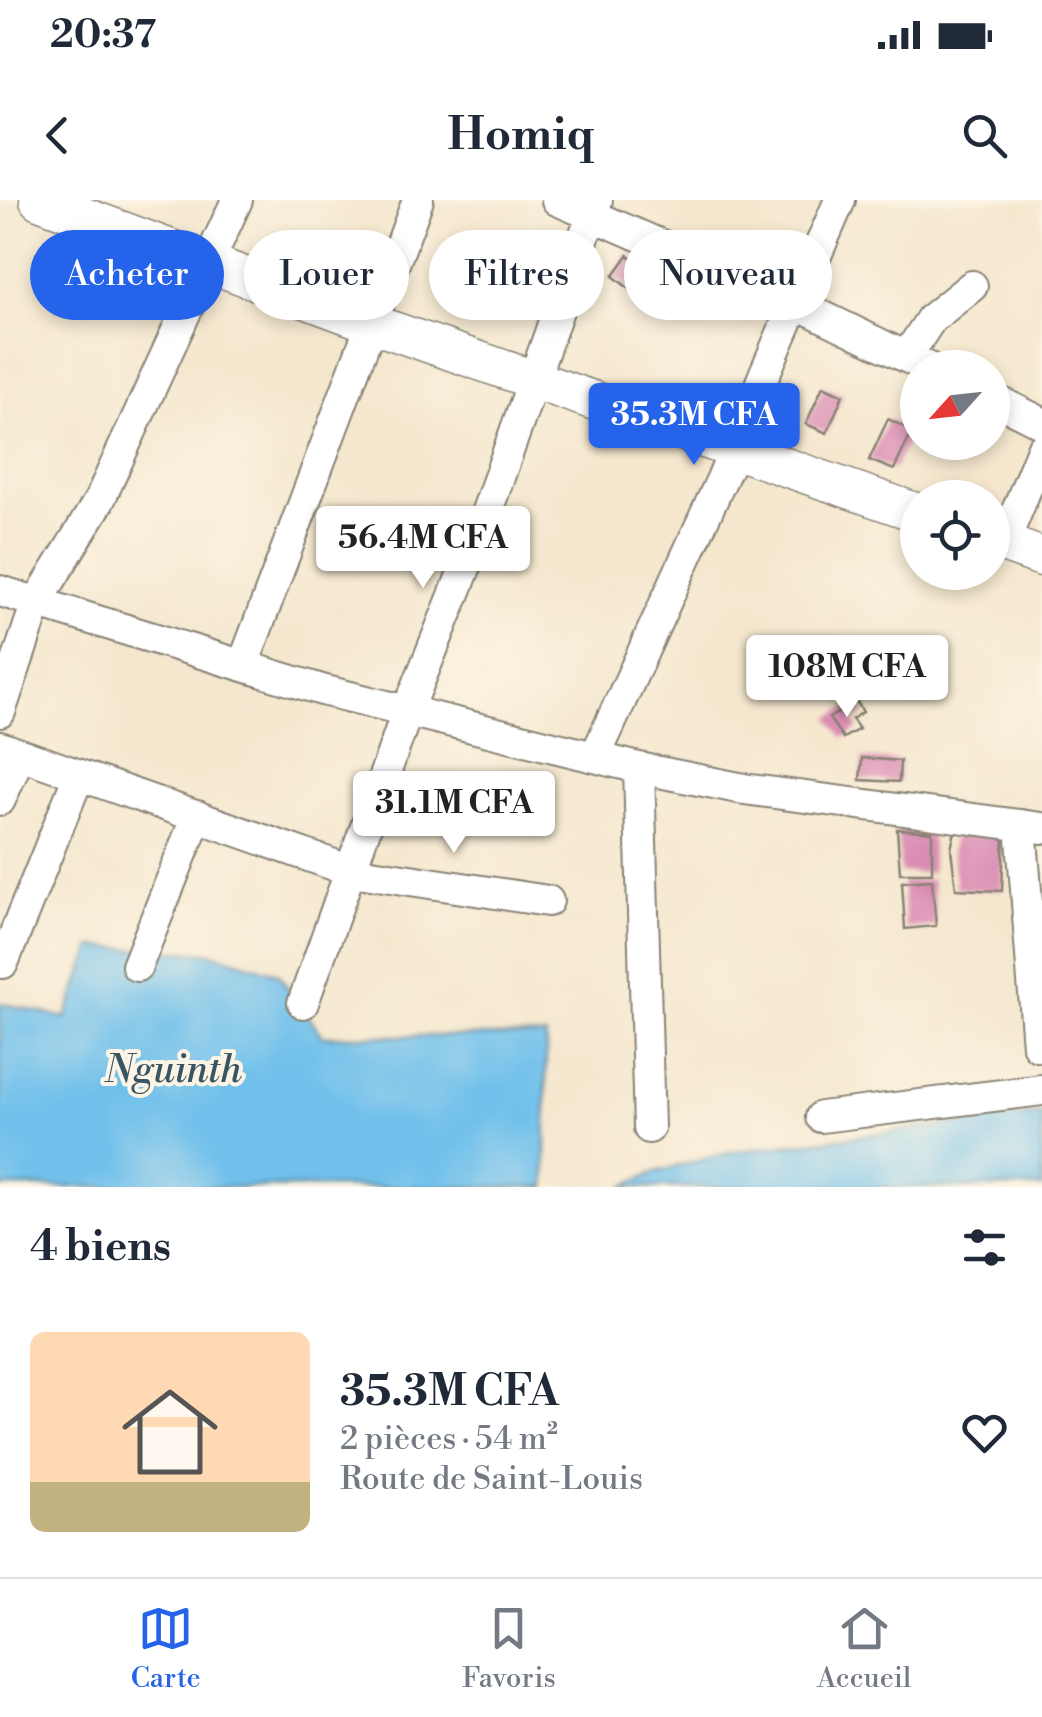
<!DOCTYPE html>
<html lang="fr">
<head>
<meta charset="utf-8">
<style>
  :root { --surface:#fff; --page:#f6f6f7; --text:#1f2937; --muted:#747a83; --line:#e0e1e3; --accent:#2563eb }
  body { margin:0; font-family:"Libre Bodoni",serif; background:var(--page); color:var(--text); height:100vh; display:flex; flex-direction:column; font-size:38px; white-space:nowrap }
  * { box-sizing:border-box; margin:0 }
  p { font-size:32px; color:var(--muted) }
  .icon { flex:none; width:55px; height:55px; fill:none; stroke:currentColor; stroke-width:2; stroke-linecap:round; stroke-linejoin:round }
  .map { position:relative; height:987px; overflow:hidden }
  .details { display:flex; flex-direction:column; background:var(--surface); flex:1 }
  .details>* { flex:none }
  .hud { position:absolute; left:30px; top:30px; width:982px; height:90px; display:flex; gap:20px }
  .needle { width:65px; rotate:243deg }
  .tools { position:absolute; left:900px; top:150px; display:grid; gap:20px }
  .tools a { display:grid; place-items:center; width:110px; height:110px; border-radius:50%; background:var(--surface); box-shadow:0 5px 15px #0003; font-size:50px }
  .price { position:absolute; translate:-50% -85px; padding:0 22px; border-radius:10px; background:#fff; color:#222; font-size:32px; line-height:65px; filter:drop-shadow(0 2px 5px #0008) }
  .price::after { content:''; position:absolute; left:50%; top:60px; width:30px; height:22px; margin-left:-15px; background:inherit; clip-path:polygon(0 0,100% 0,50% 100%) }
  .price.current { background:var(--accent); color:#fff }
  ul { padding:0; list-style:none }
  li { display:flex; align-items:center; gap:30px; height:250px; padding:0 30px }
  li+li { border-top:2px solid var(--line) }
  li span { display:grid; place-items:center; flex:none; width:280px; height:200px; border-radius:15px; color:#555 }
  li>.icon { margin-inline-start:auto }
  span .icon { width:120px; height:120px; fill:#fffc; stroke-width:1 }
  li b { font-size:42px }
  h2 { display:flex; justify-content:space-between; align-items:center; height:120px; padding:0 30px; font-size:42px }
  .pill { padding:0 35px; border-radius:45px; background:var(--surface); box-shadow:0 5px 15px #0003; font-size:35px; line-height:90px }
  .pill.current { background:var(--accent); color:#fff }
  .status { display:flex; justify-content:space-between; align-items:center; height:70px; padding:0 50px; background:var(--surface); direction:ltr }
  .status svg { height:28px; fill:currentColor }
  header { display:flex; justify-content:space-between; align-items:center; height:130px; padding:0 30px; background:var(--surface); font-size:45px; font-weight:700 }
  .menu { display:flex; justify-content:space-around; align-items:center; height:140px; border-top:2px solid var(--line); background:var(--surface); font-size:28px; color:var(--muted) }
  .menu a { display:grid; justify-items:center; gap:5px }
  .menu .current { color:var(--accent) }
  .map>svg:first-child { display:block }
  .water { fill:#70c0eb; stroke:#466e84; stroke-width:2.5 }
  .building { fill:#da8db3 }
  .lines { fill:none; stroke-linecap:round; stroke-linejoin:round }
  .minor-casing { stroke:#888275; stroke-width:34 }
  .major-casing { stroke:#888275; stroke-width:41 }
  .minor { stroke:#fff; stroke-width:30 }
  .major { stroke:#fff; stroke-width:38 }
  .labels { text-anchor:middle; stroke-width:8; stroke-linejoin:round; paint-order:stroke }
  .water-label { font-size:38px; font-style:italic; fill:#395564; stroke:#fcf5e5 }
</style>
</head>
<body>
<div class="status"><b>20:37</b><svg viewBox="0 0 49 12"><path d="M0 12V9h3v3zM5 12V6h3v6zM10 12V3h3v9zM15 12V0h3v12zM26 1h20v11H26zM47 4h2v5h-2z"/></svg></div>
<header><svg class="icon" aria-label="back" viewBox="0 0 24 24"><path d="M15 5l-7 7 7 7"/></svg>Homiq<svg class="icon" aria-label="search" viewBox="0 0 24 24"><circle cx="10" cy="10" r="6"/><path d="M15 15l6 6"/></svg></header>
<div class="map">
<svg width="1042" height="987" viewBox="0 0 1042 987">
  <rect width="100%" height="100%" fill="#fcf5e5"/>
  <filter id="ink" filterUnits="userSpaceOnUse"><feTurbulence type="fractalNoise" baseFrequency=".01" numOctaves="2"/><feDisplacementMap in="SourceGraphic" scale="20" xChannelSelector="R" yChannelSelector="G"/><feConvolveMatrix kernelMatrix="1 2 1 2 8 2 1 2 1" color-interpolation-filters="sRGB"/></filter>
  <filter id="wash" filterUnits="userSpaceOnUse"><feTurbulence type="fractalNoise" baseFrequency=".0048" numOctaves="4" result="noise"/><feDisplacementMap in="SourceGraphic" scale="40" xChannelSelector="R" yChannelSelector="G"/><feGaussianBlur stdDeviation="2.25" result="paint"/><feColorMatrix in="noise" values="0 0 0 0 0 0 0 0 0 0 0 0 0 0 0 0 0 1.4 0 .05"/><feComposite in="paint" operator="in"/></filter>
  <g filter="url(#wash)">
    <rect width="100%" height="100%" fill="#f5e7ce"/>
    <path class="water" d="M92,747L212,753L277,773L323,836H546V987H0V803L66,818Z
      M1042,913V987H622L656,972L732,952Z"/>
    <g id="blocks">
      <path class="building" d="M628,55L664,83L645,101L613,76Z
        M823,186L843,195L827,233L806,224Z
        M888,219L912,231L894,270L869,260Z
        M857,502L863,512L852,519L859,529L843,538L829,518Z
        M862,558L900,561L899,582L860,580Z
        M897,629L932,632V673H900Z
        M955,631L1004,635L1002,691L956,689L951,649Z
        M932,680L936,726L905,729L902,682Z"/>
    </g>
  </g>
  <g filter="url(#ink)">
    <use href="#blocks" fill-opacity="0" stroke="#888275" stroke-width="2.5"/>
    <g class="lines">
      <defs>
        <path id="minor" d="M557,0L795,103L929,168
          M907,156L931,119L972,86
          M992,198L1042,223
          M1004,343L1042,249
          M0,391L322,490L639,568L744,589L1042,628
          M243,465L418,0
          M0,512L37,402L99,301L237,0
          M0,547L351,671L548,701
          M595,557L735,250L764,175L840,0
          M639,568L649,928
          M0,600L20,554
          M1021,625L1038,846
          M3,763L79,575
          M137,766L197,616
          M303,803L407,512L480,331L597,0
          M821,917L1042,890"/>
        <path id="major" d="M39,0L370,123L918,313
          M992,339L1042,357"/>
      </defs>
      <use href="#minor" class="minor-casing"/>
      <use href="#major" class="major-casing"/>
      <use href="#minor" class="minor"/>
      <use href="#major" class="major"/>
    </g>
  </g>
  <g class="labels">
    <g class="water-label">
      <text x="173" y="882">Nguinth</text>
    </g>
  </g>
</svg>
<div class="tools">
<a><svg class="needle" viewBox="-14 -14 28 28"><path d="M0-13l5 13h-10z" fill="#e53935"/><path d="M0 13l5-13h-10z" fill="#747a83"/></svg></a>
<a><svg class="icon" aria-label="locate" viewBox="0 0 24 24"><circle cx="12" cy="12" r="6"/><path d="M12 2v4M12 18v4M2 12h4M18 12h4"/></svg></a>
</div>
<b class="price current" style="left:694px;top:268px">35.3M CFA</b>
<b class="price" style="left:423px;top:391px">56.4M CFA</b>
<b class="price" style="left:847px;top:520px">108M CFA</b>
<b class="price" style="left:454px;top:656px">31.1M CFA</b>
<div class="hud">
<a class="pill current">Acheter</a>
<a class="pill">Louer</a>
<a class="pill">Filtres</a>
<a class="pill">Nouveau</a>
</div>
</div>
<section class="details">
<h2>4 biens<svg class="icon" aria-label="filters" viewBox="0 0 24 24"><path d="M4 7h16M4 17h16"/><circle cx="9" cy="7" r="2"/><circle cx="15" cy="17" r="2"/></svg></h2>
<ul>
<li><span style="background:linear-gradient(#ffd9b3 75%,#c2b280 0)"><svg class="icon" aria-label="home" viewBox="0 0 24 24"><path d="M3 11l9-7 9 7M6 9v11h12V9"/></svg></span><div><b>35.3M CFA</b><p>2 pièces · 54 m²</p><p>Route de Saint-Louis</p></div><svg class="icon" aria-label="heart" viewBox="0 0 24 24"><path d="M12 20l-8-8c-3-5 5-10 8-4 3-6 11-1 8 4z"/></svg></li>
</ul>
</section>
<nav class="menu">
<a class="current"><svg class="icon" aria-label="map" viewBox="0 0 24 24"><path d="M3 6l6-2 6 2 6-2v14l-6 2-6-2-6 2zM9 4v14M15 6v14"/></svg>Carte</a>
<a><svg class="icon" aria-label="saved" viewBox="0 0 24 24"><path d="M7 4h10v16l-5-4-5 4z"/></svg>Favoris</a>
<a><svg class="icon" aria-label="home" viewBox="0 0 24 24"><path d="M3 11l9-7 9 7M6 9v11h12V9"/></svg>Accueil</a>
</nav>
</body>
</html>
